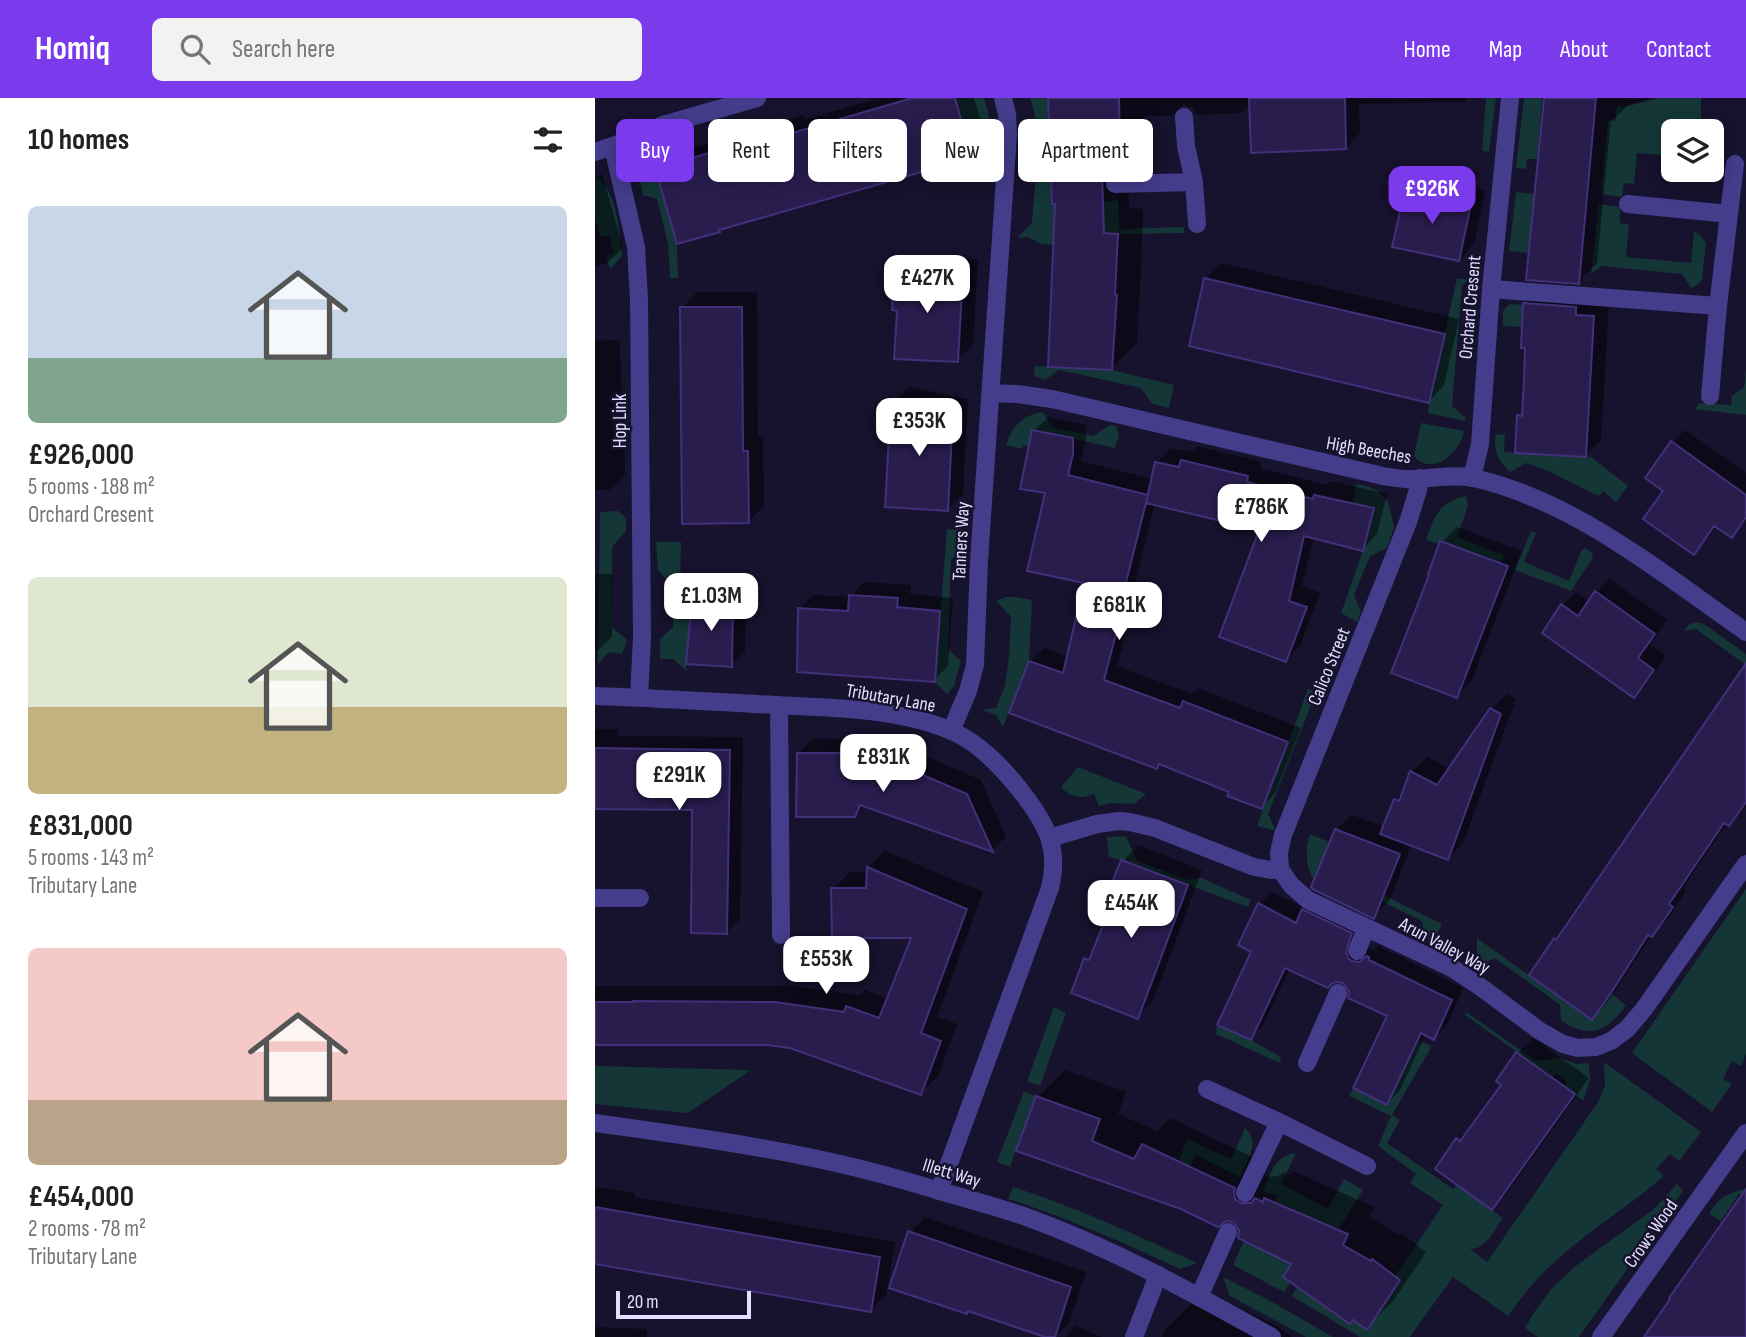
<!DOCTYPE html>
<html lang="en">
<head>
<meta charset="utf-8">
<style>
  :root { --surface:#fff; --page:#f2f2f2; --text:#222; --muted:#767676; --accent:#7c3aed }
  body { margin:0; font-family:"Sofia Sans Condensed",sans-serif; background:var(--page); color:var(--text); height:100vh; display:flex; flex-direction:column; font-size:26px; white-space:nowrap }
  * { box-sizing:border-box; margin:0 }
  p { font-size:23px; color:var(--muted) }
  .icon { flex:none; width:38px; height:38px; fill:none; stroke:currentColor; stroke-width:2; stroke-linecap:round; stroke-linejoin:round }
  .map { position:relative; flex:1; overflow:hidden }
  .panel { display:flex; flex-direction:column; background:var(--surface); width:595px }
  .panel>* { flex:none }
  .hud { position:absolute; left:21px; top:21px; width:665px; height:63px; display:flex; gap:14px }
  .tools { position:absolute; left:1066px; top:21px; display:grid; gap:14px }
  .tools a { display:grid; place-items:center; width:63px; height:63px; border-radius:10px; background:var(--surface); box-shadow:0 4px 18px #0003; font-size:35px }
  .scale { position:absolute; left:21px; bottom:18px; width:135px; box-sizing:border-box; padding-left:7px; border:4px solid #e3ddff; border-top:0; font-size:19px; line-height:24px; white-space:nowrap; color:#e3ddff; -webkit-text-stroke:5px #17122d; paint-order:stroke }
  .price { position:absolute; translate:-50% -60px; padding:0 16px; border-radius:14px; background:#fff; color:#222; font-size:23px; line-height:46px; filter:drop-shadow(0 2px 4px #0008) }
  .price::after { content:''; position:absolute; left:50%; top:42px; width:21px; height:16px; margin-left:-10px; background:inherit; clip-path:polygon(0 0,100% 0,50% 100%) }
  .price.current { background:var(--accent); color:#fff }
  ul { padding:0; list-style:none }
  li { display:grid; align-content:center; gap:14px; height:371px; padding:0 28px }
  li span { display:grid; place-items:center; height:217px; border-radius:10px; color:#555 }
  li>.icon { margin-inline-start:auto }
  span .icon { width:126px; height:126px; fill:#fffc; stroke-width:1 }
  li b { font-size:30px }
  h2 { display:flex; justify-content:space-between; align-items:center; height:84px; padding:0 28px; font-size:30px }
  .tag { padding:0 24px; border-radius:10px; background:var(--surface); box-shadow:0 4px 18px #0003; font-size:24px; line-height:63px }
  .tag.current { background:var(--accent); color:#fff }
  header { display:flex; align-items:center; gap:42px; box-sizing:border-box; height:98px; padding:0 35px; background:var(--accent); color:#fff }
  header strong { font-size:33px }
  nav { display:flex; gap:38px; margin-inline-start:auto; font-size:24px }
  .search { width:490px; height:63px; background:var(--page); display:flex; align-items:center; gap:18px; box-sizing:border-box; padding:0 24px; border-radius:10px; color:var(--muted); font-size:26px }
  main { display:flex; flex:1; min-height:0 }
  .map>svg:first-child { display:block }
  .green { fill:#143637 }
  .shadow { fill:#0007 }
  .building { fill:#291d4e; stroke:#42307a; stroke-width:2 }
  .lines { fill:none; stroke-linecap:round; stroke-linejoin:round }
  .service { stroke:#433d8b; stroke-width:18 }
  .minor { stroke:#433d8b; stroke-width:18 }
  .tertiary { stroke:#433d8b; stroke-width:18 }
  .labels { text-anchor:middle; stroke-width:5; stroke-linejoin:round; paint-order:stroke }
  .street-label { font-size:19px; fill:#e3ddff; stroke:#17122d }
</style>
</head>
<body>
<header>
<strong>Homiq</strong>
<div class="search"><svg class="icon" aria-label="search" viewBox="0 0 24 24"><circle cx="10" cy="10" r="6"/><path d="M15 15l6 6"/></svg>Search here</div>
<nav><a>Home</a><a>Map</a><a>About</a><a>Contact</a></nav>
</header>
<main>
<section class="panel">
<h2>10 homes<svg class="icon" aria-label="filters" viewBox="0 0 24 24"><path d="M4 7h16M4 17h16"/><circle cx="9" cy="7" r="2"/><circle cx="15" cy="17" r="2"/></svg></h2>
<ul>
<li><span style="background:linear-gradient(#c9d6e8 70%,#7fa58c 0)"><svg class="icon" aria-label="home" viewBox="0 0 24 24"><path d="M3 11l9-7 9 7M6 9v11h12V9"/></svg></span><div><b>£926,000</b><p>5 rooms · 188 m²</p><p>Orchard Cresent</p></div></li>
<li><span style="background:linear-gradient(#dfe7d0 60%,#c2b280 0)"><svg class="icon" aria-label="home" viewBox="0 0 24 24"><path d="M3 11l9-7 9 7M6 9v11h12V9"/></svg></span><div><b>£831,000</b><p>5 rooms · 143 m²</p><p>Tributary Lane</p></div></li>
<li><span style="background:linear-gradient(#f6c9c9 70%,#b9a48a 0)"><svg class="icon" aria-label="home" viewBox="0 0 24 24"><path d="M3 11l9-7 9 7M6 9v11h12V9"/></svg></span><div><b>£454,000</b><p>2 rooms · 78 m²</p><p>Tributary Lane</p></div></li>
</ul>
</section>
<div class="map">
<svg width="1151" height="1239" viewBox="0 0 1151 1239">
  <rect width="100%" height="100%" fill="#17122d"/>
  <path class="green" d="M359,0H389L394,18L395,32L383,42L372,44Z
    M435,0H453L457,106L508,104L523,102L524,131L589,129V135L523,136L460,133L459,147L446,146L433,139L422,140L437,125C439,87 449,35 435,0Z
    M891,0H901L894,54L887,53Z
    M929,0H947L942,61H932L931,71L921,70Z
    M1064,0H1106V33H1078V58L1042,55L1039,86L1029,85L1027,99L1006,96L1013,22L1020,23L1022,8L1029,9Z
    M85,43L89,58L59,66L82,146L83,180H75L73,146L62,101L48,97C42,77 46,55 67,46C72,44 79,44 85,43Z
    M0,77C23,94 24,132 27,158L15,171L11,157L18,155L14,137L5,139L0,121Z
    M921,94L939,96L933,155L914,153Z
    M1004,106L1025,109V125L1034,127L1031,159L1096,165L1099,133L1105,137L1111,145L1107,182L1102,187L1096,190L1087,176L1007,168L996,176Z
    M862,180L873,182L867,188L857,308L871,320L870,323L833,315L834,305Z
    M916,206L971,211L928,214L927,229L908,228V214L911,209Z
    M440,268L517,272L579,287L574,310L557,306L546,290L464,272L450,282L439,278Z
    M1151,272V317L1100,311L1104,305L1136,307L1137,298L1149,289Z
    M448,314L457,329L498,338L515,327L521,328L524,337L520,350L438,332L433,349L428,347L427,351L411,347C416,329 429,316 448,314Z
    M826,325L869,333C866,355 837,379 819,358Z
    M910,336L909,354L996,359L1033,388L1021,404L1008,393L1004,398L955,374L931,365L915,374C903,362 899,353 900,337Z
    M761,386L772,388L783,393L793,404L799,429L792,450L775,458L759,497L766,513L762,524L746,515L768,453L779,410L758,405Z
    M871,398L873,408L862,439L909,457L906,466L831,442C840,417 844,404 871,398Z
    M23,413L31,420V433L17,449V529L32,542L27,556L14,554L3,566L5,414Z
    M352,431L361,432L374,437L373,452L356,461L353,551L366,563L359,588L352,596L340,584Z
    M936,433L941,435L929,464L974,483L986,453L990,450L998,456L997,461L976,493L920,472Z
    M61,444H86L85,498L97,500L91,565L92,573L78,561H65V541L78,529V489L63,472Z
    M411,499H420L437,502L434,563L408,629L401,617L387,612L401,610L410,588L414,559L416,519L401,503Z
    M1100,524L1109,526L1151,556V567L1101,531L1089,533L1093,527Z
    M713,591L735,598L719,600L673,716L681,733L662,728Z
    M483,669L551,696L539,706L515,705L504,708L499,696C486,701 476,700 466,689Z
    M715,736L734,744L724,771L788,797L847,826L838,844L830,840L827,823L744,783L720,785C711,768 709,755 715,736Z
    M531,738L542,763L594,782L606,780L656,802L653,809L526,762L514,759L512,739Z
    M1151,791V956L1146,968L1137,963L1128,981L1137,986L1117,1014L1037,955Z
    M882,840L990,917L1000,919L1016,895L1031,907C1012,934 996,941 966,923L965,907L900,860L886,867L882,857Z
    M459,909L471,915L445,988L432,983Z
    M871,914L941,963L965,960L981,966L994,965L995,982L988,1003L970,989L972,984L961,975L957,979L870,917Z
    M622,927L656,942L686,959L685,965L621,936Z
    M822,942L837,948L797,1017L805,1022L792,1045L858,1091L862,1086L908,1120C899,1132 892,1151 875,1151L892,1164L1003,1004L1010,988L1009,964L1106,1034L1084,1063L1075,1056L1061,1071L1069,1078C1031,1111 986,1137 951,1172C936,1186 925,1202 913,1218L858,1179L815,1239H765L697,1198L703,1188L739,1210L737,1215L755,1225L758,1222L772,1231L805,1182L800,1178L848,1107L815,1085L821,1076L783,1048L796,1018L754,998L758,991L792,1006Z
    M0,968L156,972L93,1015L0,1006Z
    M429,993L441,998L415,1069L402,1064Z
    M650,1030C666,1044 652,1063 645,1079L601,1057L576,1107L569,1103L592,1041L636,1061Z
    M701,1055L686,1086L733,1111L749,1081L768,1092L741,1135L725,1124L680,1104L682,1098L668,1093C676,1076 679,1057 701,1055Z
    M1082,1086L1088,1093L984,1239H943L930,1230L940,1213L957,1190L982,1167L1060,1110Z
    M418,1089C482,1109 541,1137 602,1165L585,1171C529,1145 473,1120 413,1101Z
    M1146,1092H1151V1100L1144,1096L1126,1123L1114,1116C1123,1100 1129,1097 1146,1092Z
    M649,1143L696,1166L688,1178L696,1184L689,1194L638,1167Z
    M628,1179L672,1201L738,1239H711L635,1198Z"/>
  <path class="shadow" d="M284,0H379L393,48L377,63L338,69L127,129L124,132L65,80L68,77L66,71L81,55L208,17L209,22Z
    M455,0H873L870,4L764,6L765,35L751,50L656,5L646,15L602,17L599,11L589,6L577,18H551L532,38L534,110L548,111L546,171L542,245L516,270L462,104Z
    M950,0H1057L1034,6L1019,21H1016L1002,165L983,184Z
    M7,76L28,150L12,165L0,169V78Z
    M826,81H841L890,92L879,146L863,162L811,97Z
    M316,158L383,161L378,247L362,262L303,211L300,173Z
    M626,165L864,221L849,287L834,303L611,181Z
    M946,190L1014,204L1006,342L991,357L923,318L929,313L931,283L930,206Z
    M102,194H162L163,338L168,339L169,408L153,424L87,210Z
    M25,242L27,321H29L30,377L14,392H0V243Z
    M314,289L373,301L368,396L352,411L298,304Z
    M453,319L491,327V341L486,363L558,381L562,364L576,350L596,354L602,348L667,364L665,370L732,387L735,383L792,396L782,436L768,451L719,439L707,488L725,495L705,548L691,562L666,431L560,405L540,487H543L522,568L597,596L603,590L706,630L680,695L667,709L636,693L566,665L562,669L435,564L449,550L474,559L491,484L452,394L439,333Z
    M1090,332L1151,375V422L1136,438L1122,427L1112,441L1099,454L1070,392L1077,344Z
    M862,429L927,453L877,582L861,598L847,444Z
    M0,476H18L17,539L2,553H0Z
    M1015,481L1072,522L1055,546L1071,558L1052,585L1039,598L968,507L981,494L995,504L1001,495Z
    M269,484L316,487L315,496L358,500L353,568L339,582L204,511L218,497L254,499Z
    M112,487L151,490L150,554L136,567L98,500Z
    M1151,567V708L1134,726L1132,725L1088,790L1091,793L1072,822L1057,837L1012,905L997,920L936,877L961,842L969,833Z
    M912,596L921,601L868,745L853,760L817,746L794,803L778,818L741,732L757,717L790,729L800,702L810,692L817,674L832,659L855,671L896,612Z
    M0,631H24V638L148,639L145,821L132,834L99,710L0,709Z
    M218,641H292L386,682L411,739L397,752L270,707L260,717L203,655Z
    M543,747L607,772L558,903L542,919L491,861L500,852L522,797L528,763Z
    M290,753L388,794L342,919L362,926L343,978L326,995L196,949L172,945L0,946V888H197L265,897L270,892L294,901L319,838L238,791L255,774H273V769Z
    M677,794L710,810L721,800L768,822L770,851L779,852L786,846L785,849L868,890L852,927L839,940L831,936L805,992L792,1005L795,917L756,893L749,883L695,870L668,927L655,940L659,853L665,806Z
    M938,940L994,980L912,1095L897,1110L863,1041L878,1026L908,986L903,983L923,955Z
    M470,972L531,994L523,1016L562,1033L575,1020L666,1063L667,1074L673,1079L684,1078L689,1074L695,1077L698,1073L779,1109L774,1119L804,1137L806,1135L831,1154L799,1202L772,1229L758,1220L699,1166L646,1132L639,1122L587,1109L423,1052L443,999Z
    M3,1089L40,1095V1099L300,1144L291,1197L275,1212L0,1166V1092Z
    M330,1119L491,1174L474,1225L459,1239H455L315,1134Z
    M606,1196L627,1202L682,1228L697,1239H567L570,1232Z
    M480,1228L507,1239H471Z
    M0,1229L52,1231V1239H0Z"/>
  <path class="building" d="M317,0H360L378,65L338,76L337,71L124,132L125,134L82,146L63,80L67,79L64,70L193,31L194,36Z
    M453,0H524L525,47L506,48L509,135L523,136L520,196L522,197L517,272L453,269L460,106H457Z
    M654,0H750L751,51L656,55Z
    M949,0H1001L984,186L931,182Z
    M809,96H824L876,107L864,163L797,149Z
    M298,172L368,176L363,264L299,261L302,213L297,212Z
    M609,180L850,236L834,305L594,248Z
    M928,205L981,209V217L999,218L991,359L920,355L922,317L927,318L929,283L930,250H926Z
    M85,209H147L148,353H153L154,425L87,426Z
    M296,303L358,316L353,413L290,409Z
    M437,332L478,340V356L473,377L553,397L527,500L530,501L509,582L585,610L588,603L693,644L667,711L632,698L634,694L564,666L562,671L414,615L434,563L468,575L489,485L432,473L450,395L425,391Z
    M1076,343L1151,397V419L1137,440L1119,428L1099,457L1048,421L1068,393L1050,380Z
    M586,362L653,378L652,384L718,401L719,397L779,410L768,453L709,438L694,503L712,509L691,564L624,539L664,432L551,405L560,364L584,369Z
    M845,443L913,468L862,600L796,575L834,477L833,476Z
    M1000,493L1060,536L1043,560L1059,572L1039,600L947,535L966,506L983,518Z
    M254,497L303,500L302,509L345,513L340,584L202,574L203,510L253,513Z
    M97,500L138,503L137,569L91,566Z
    M1151,565V704L1134,728L1129,725L1074,806L1078,809L1057,839L1053,837L1016,895L997,922L934,877L959,840L961,842Z
    M895,610L906,616L853,762L785,736L799,701L804,703L815,673L842,687Z
    M0,650L135,652L132,836L96,835L97,712L0,711Z
    M202,655H277L372,696L398,754L265,707L260,719H201Z
    M740,731L805,756L779,821L719,792L716,789Z
    M526,762L593,787L543,921L476,895L489,860L494,862L520,798L513,795Z
    M272,769L372,811L326,935L346,943L326,997L195,950L172,947H0V904H38V903L180,904L249,914L251,908L284,920L316,840H237L236,790H271Z
    M663,805L701,825L707,811L757,835L751,854L753,860L757,863L764,864L772,858L774,859V862L857,902L839,942L826,935L792,1007L758,990L792,918L753,900L754,893L748,885L741,884L736,886L733,890L690,870L656,942L622,927L656,854L643,847Z
    M921,954L980,996L897,1112L840,1071L861,1040L865,1043L906,987L901,983Z
    M441,998L505,1021L497,1043L539,1061L547,1046L640,1090L639,1095L640,1101L646,1105H656L660,1100L668,1104L669,1100L753,1136L748,1147L776,1163L777,1161L805,1182L772,1232L758,1222L755,1226L688,1179L696,1166L643,1140L644,1132L638,1124L631,1123L623,1129L586,1111L421,1053Z
    M1151,1091V1239H1049L1075,1201L1074,1200Z
    M0,1109L285,1159L276,1214L0,1166Z
    M313,1133L476,1189L460,1239H450L373,1213L372,1216L294,1190Z"/>
  <g class="lines">
    <path class="service" d="M589,19L591,48L599,84L602,126
      M520,86L599,84
      M1033,106L1134,116
      M896,191L1123,208
      M1115,298L1123,208L1140,66
      M184,607L186,837
      M0,800H45
      M762,853L771,830
      M712,965L743,895
      M612,991L684,1024L772,1068
      M650,1095L684,1024
      M604,1199L633,1134
      M539,1239L563,1177"/>
    <path class="minor" d="M18,49L41,149L44,201L47,540L44,599
      M0,54L26,45L68,27L162,0
      M396,295L422,296L457,301L788,378C799,380 810,382 820,381C840,380 859,376 879,380C982,404 1066,475 1151,534
      M877,380L885,346L896,191L915,0
      M0,598C60,600 120,604 180,607C238,610 310,610 363,636C389,649 415,678 432,701C454,731 464,753 455,790L344,1093
      M356,633L373,593L380,567L384,463L413,36L412,16L408,0
      M455,740L502,726L524,723L535,724L560,730L659,769L676,772L685,771L696,787L713,802L857,870L887,890L945,933L968,946L983,950L1001,949L1016,943L1032,931L1049,911L1151,766
      M685,771L684,755L688,737L813,424L823,392L825,380
      M1006,1239L1151,1035"/>
    <path class="tertiary" d="M0,1025C80,1036 161,1047 241,1065C277,1073 312,1083 348,1094C377,1102 406,1110 434,1120C519,1151 598,1195 677,1239"/>
  </g>
  <g class="labels">
    <g class="street-label">
      <text transform="translate(874 209) rotate(-85)" y="7">Orchard Cresent</text>
      <text transform="translate(24 323) rotate(-90)" y="7">Hop Link</text>
      <text transform="translate(774 351) rotate(10)" y="7">High Beeches</text>
      <text transform="translate(365 443) rotate(-87)" y="7">Tanners Way</text>
      <text transform="translate(733 568) rotate(-68)" y="7">Calico Street</text>
      <text transform="translate(296 599) rotate(10)" y="7">Tributary Lane</text>
      <text transform="translate(850 847) rotate(28)" y="7">Arun Valley Way</text>
      <text transform="translate(357 1074) rotate(17)" y="7">Illett Way</text>
      <text transform="translate(1055 1135) rotate(-55)" y="7">Crows Wood</text>
    </g>
  </g>
</svg>
<div class="tools">
<a><svg class="icon" aria-label="layers" viewBox="0 0 24 24"><path d="M12 4l9 5-9 5-9-5zM3 14l9 5 9-5"/></svg></a>
</div>
<div class="scale">20 m</div>
<b class="price current" style="left:837px;top:128px">£926K</b>
<b class="price" style="left:332px;top:217px">£427K</b>
<b class="price" style="left:324px;top:360px">£353K</b>
<b class="price" style="left:666px;top:446px">£786K</b>
<b class="price" style="left:116px;top:535px">£1.03M</b>
<b class="price" style="left:524px;top:544px">£681K</b>
<b class="price" style="left:288px;top:696px">£831K</b>
<b class="price" style="left:84px;top:714px">£291K</b>
<b class="price" style="left:536px;top:842px">£454K</b>
<b class="price" style="left:231px;top:898px">£553K</b>
<div class="hud">
<a class="tag current">Buy</a>
<a class="tag">Rent</a>
<a class="tag">Filters</a>
<a class="tag">New</a>
<a class="tag">Apartment</a>
</div>
</div>
</main>
</body>
</html>
